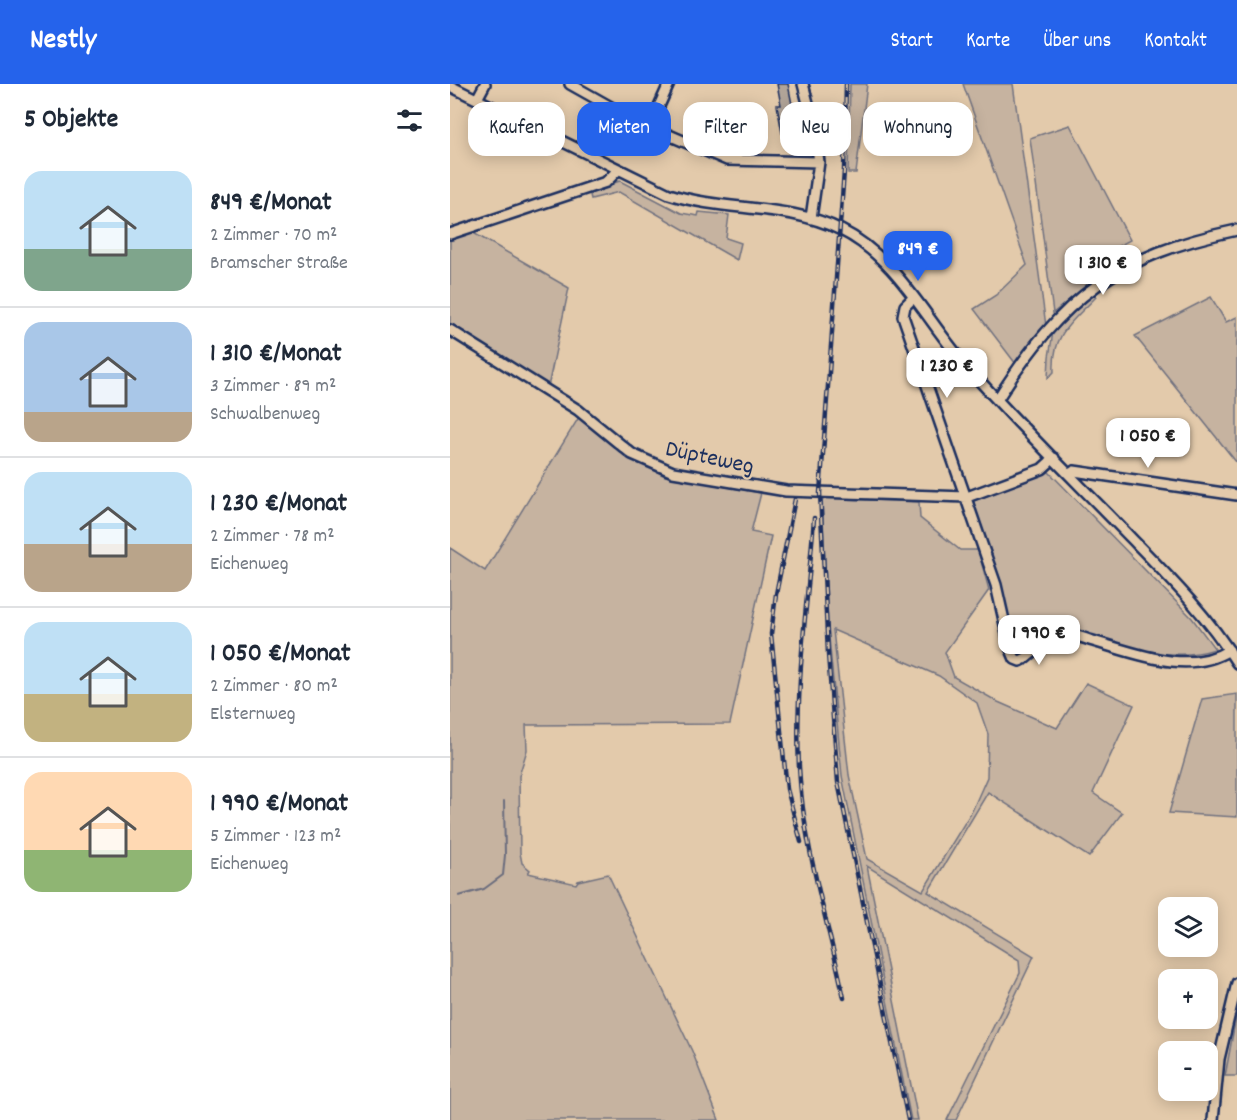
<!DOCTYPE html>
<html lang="de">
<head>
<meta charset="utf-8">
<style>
  :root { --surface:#fff; --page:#f6f6f7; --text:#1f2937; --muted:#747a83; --line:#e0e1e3; --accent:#2563eb }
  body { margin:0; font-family:Dekko,sans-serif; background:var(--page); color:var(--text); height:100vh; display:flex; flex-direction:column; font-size:22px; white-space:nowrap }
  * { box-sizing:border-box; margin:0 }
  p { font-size:20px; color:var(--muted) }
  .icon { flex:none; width:33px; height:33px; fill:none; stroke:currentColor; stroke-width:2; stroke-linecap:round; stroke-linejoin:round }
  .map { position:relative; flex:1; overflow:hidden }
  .side { display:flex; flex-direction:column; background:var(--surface); width:450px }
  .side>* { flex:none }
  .top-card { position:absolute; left:18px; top:18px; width:570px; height:54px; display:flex; gap:12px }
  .tools { position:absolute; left:708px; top:813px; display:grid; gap:12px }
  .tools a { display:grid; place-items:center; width:60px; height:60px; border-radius:12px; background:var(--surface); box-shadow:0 3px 15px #0003; font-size:30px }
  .price { position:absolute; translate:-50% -51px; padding:0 14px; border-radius:12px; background:#fff; color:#222; font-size:20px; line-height:39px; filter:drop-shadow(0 2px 3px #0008) }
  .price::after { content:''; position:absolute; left:50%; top:36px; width:18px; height:14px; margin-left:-9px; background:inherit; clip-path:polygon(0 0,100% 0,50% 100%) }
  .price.on { background:var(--accent); color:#fff }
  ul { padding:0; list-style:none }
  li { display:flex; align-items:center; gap:18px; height:150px; padding:0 24px }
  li+li { border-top:2px solid var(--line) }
  li span { display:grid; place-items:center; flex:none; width:168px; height:120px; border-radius:18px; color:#555 }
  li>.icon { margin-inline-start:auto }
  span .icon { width:72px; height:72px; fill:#fffc; stroke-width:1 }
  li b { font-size:26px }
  h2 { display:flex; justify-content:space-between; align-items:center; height:72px; padding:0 24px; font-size:26px }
  .chip { padding:0 21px; border-radius:18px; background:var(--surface); box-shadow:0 3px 15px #0003; font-size:21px; line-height:54px }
  .chip.on { background:var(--accent); color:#fff }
  header { display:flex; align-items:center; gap:36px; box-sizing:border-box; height:84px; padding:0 30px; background:var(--accent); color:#fff }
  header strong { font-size:28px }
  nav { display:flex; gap:33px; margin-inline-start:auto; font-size:21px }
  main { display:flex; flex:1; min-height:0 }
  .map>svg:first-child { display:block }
  .green { fill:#c6b3a0; stroke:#70717f; stroke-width:1.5; fill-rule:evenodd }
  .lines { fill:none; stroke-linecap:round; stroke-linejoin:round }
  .stream { stroke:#6a6c7d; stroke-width:2 }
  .building { fill:#b1a498; stroke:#1b2f5e; stroke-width:1.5 }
  .minor-casing { stroke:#1b2f5e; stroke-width:14 }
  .minor { stroke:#e3caab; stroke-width:9 }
  .rail-casing { stroke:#1b2f5e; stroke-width:4.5 }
  .rail { stroke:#e3caab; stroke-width:2; stroke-dasharray:7; stroke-linecap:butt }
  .labels { text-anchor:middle; stroke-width:4.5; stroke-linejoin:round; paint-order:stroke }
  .street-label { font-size:24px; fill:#1b2f5e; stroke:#e3caab }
</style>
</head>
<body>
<header>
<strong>Nestly</strong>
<nav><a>Start</a><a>Karte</a><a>Über uns</a><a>Kontakt</a></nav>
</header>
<main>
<section class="side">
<h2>5 Objekte<svg class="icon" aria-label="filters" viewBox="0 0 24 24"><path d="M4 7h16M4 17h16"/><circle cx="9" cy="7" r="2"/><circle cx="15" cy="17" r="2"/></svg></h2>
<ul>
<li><span style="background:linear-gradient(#bfe0f5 65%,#7fa58c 0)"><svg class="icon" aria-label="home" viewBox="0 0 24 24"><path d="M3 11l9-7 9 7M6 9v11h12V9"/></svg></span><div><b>849 €/Monat</b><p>2 Zimmer · 70 m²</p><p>Bramscher Straße</p></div></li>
<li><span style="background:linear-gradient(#a9c7e8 75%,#b9a48a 0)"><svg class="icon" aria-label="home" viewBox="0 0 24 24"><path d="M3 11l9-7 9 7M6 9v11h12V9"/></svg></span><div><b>1 310 €/Monat</b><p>3 Zimmer · 89 m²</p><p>Schwalbenweg</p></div></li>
<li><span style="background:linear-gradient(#bfe0f5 60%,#b9a48a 0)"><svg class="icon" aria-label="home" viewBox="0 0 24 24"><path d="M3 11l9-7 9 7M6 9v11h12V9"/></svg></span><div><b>1 230 €/Monat</b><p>2 Zimmer · 78 m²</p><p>Eichenweg</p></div></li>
<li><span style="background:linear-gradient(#bfe0f5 60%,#c2b280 0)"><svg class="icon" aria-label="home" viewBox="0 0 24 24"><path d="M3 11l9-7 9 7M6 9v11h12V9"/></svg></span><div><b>1 050 €/Monat</b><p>2 Zimmer · 80 m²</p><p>Elsternweg</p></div></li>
<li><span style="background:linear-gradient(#ffd9b3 65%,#8fb573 0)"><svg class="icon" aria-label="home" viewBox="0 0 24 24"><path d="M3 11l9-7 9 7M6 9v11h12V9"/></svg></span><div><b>1 990 €/Monat</b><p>5 Zimmer · 123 m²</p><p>Eichenweg</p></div></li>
</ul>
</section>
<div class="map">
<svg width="787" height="1036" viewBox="0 0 787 1036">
  <rect width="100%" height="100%" fill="#e3caab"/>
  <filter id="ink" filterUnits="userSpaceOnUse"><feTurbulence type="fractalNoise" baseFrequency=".0167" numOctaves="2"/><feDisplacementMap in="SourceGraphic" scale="12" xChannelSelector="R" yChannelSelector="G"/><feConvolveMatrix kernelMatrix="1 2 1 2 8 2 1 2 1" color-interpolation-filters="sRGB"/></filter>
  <g filter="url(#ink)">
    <path class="green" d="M400,0H417L406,89H398Z
      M513,0H563L596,242L566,280L524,225L546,211L577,181Z
      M620,41L680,156L639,178L642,197L603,229L580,54Z
      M170,97L231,129L248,132L249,128L279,131L276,154L291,159L287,176L169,108L141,115L139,107Z
      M20,147L119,204L98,303L0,241V154Z
      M644,209L646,213C621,239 602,250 604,288L598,294L599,273L603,248Z
      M761,213L776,238L787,233V379L685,252Z
      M129,333L180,373L215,392L311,409L301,448L321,452L280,640L76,641L77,666L69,692L70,769L72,779L80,786L78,789L126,800L128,797L158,790L242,967L269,1036H0V464L35,487Z
      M599,388L742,534L765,565C715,581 659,557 611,543C596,548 580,572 564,561L550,500L523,417Z
      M394,412V415L469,418L470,434L510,466H528L539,506L495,568L504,593L548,618L607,644L636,599L684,621L643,709L672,729L639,773L538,708L478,808L584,872L506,1036H497L570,889L569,876L417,782L468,1036H461L392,692L378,543L372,413ZM383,546L489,592L527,619L538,650L537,693L522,727L473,807L417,775L399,691Z
      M787,610V733L719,729L752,615Z
      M787,928V992H775Z"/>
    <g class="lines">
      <path class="stream" d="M9,812L34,805L53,791L55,771L54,717"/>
    </g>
    <path class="building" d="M327,0H338L347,46L332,49L327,21H331Z"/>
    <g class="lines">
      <defs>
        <path id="minor" d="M120,0L184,36L277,76L369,78
          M353,0L364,42L369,78L361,134
          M0,2L219,110C275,128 337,119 391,146C448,174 478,240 519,285C571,344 627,398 682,455C720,494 758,532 787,579
          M27,15L35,0
          M200,42L219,0
          M0,150L156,98L168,86
          M463,214L455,222L453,232L546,501L560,563L565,575L570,577L576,574L607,548C619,548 632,554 643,557C685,569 739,592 779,566
          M0,246L128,326L182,370L223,388L336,407L517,413L592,385L604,374
          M547,316C612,213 667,171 787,146
          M620,390L624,387L787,411
          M763,1036L769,975L787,899"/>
      </defs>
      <use href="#minor" class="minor-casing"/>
      <use href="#minor" class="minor"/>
      <defs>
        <path id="rail" d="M396,0L394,87L370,409L378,570L388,698L458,1036
          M345,415L326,510L321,550L337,705L351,758
          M364,434C358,516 345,600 349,683C353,762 378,837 394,914"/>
      </defs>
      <use href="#rail" class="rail-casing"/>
      <use href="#rail" class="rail"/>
    </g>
  </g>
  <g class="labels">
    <g class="street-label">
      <text transform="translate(260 372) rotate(12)" y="8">Düpteweg</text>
    </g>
  </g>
</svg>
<div class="tools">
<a><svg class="icon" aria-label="layers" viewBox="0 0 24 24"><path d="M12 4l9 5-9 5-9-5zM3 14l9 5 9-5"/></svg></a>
<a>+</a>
<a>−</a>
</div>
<b class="price on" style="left:468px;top:198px">849 €</b>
<b class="price" style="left:653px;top:212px">1 310 €</b>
<b class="price" style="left:497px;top:315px">1 230 €</b>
<b class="price" style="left:698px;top:385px">1 050 €</b>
<b class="price" style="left:589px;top:582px">1 990 €</b>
<div class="top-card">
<a class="chip">Kaufen</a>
<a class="chip on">Mieten</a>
<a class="chip">Filter</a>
<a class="chip">Neu</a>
<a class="chip">Wohnung</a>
</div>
</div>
</main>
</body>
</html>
